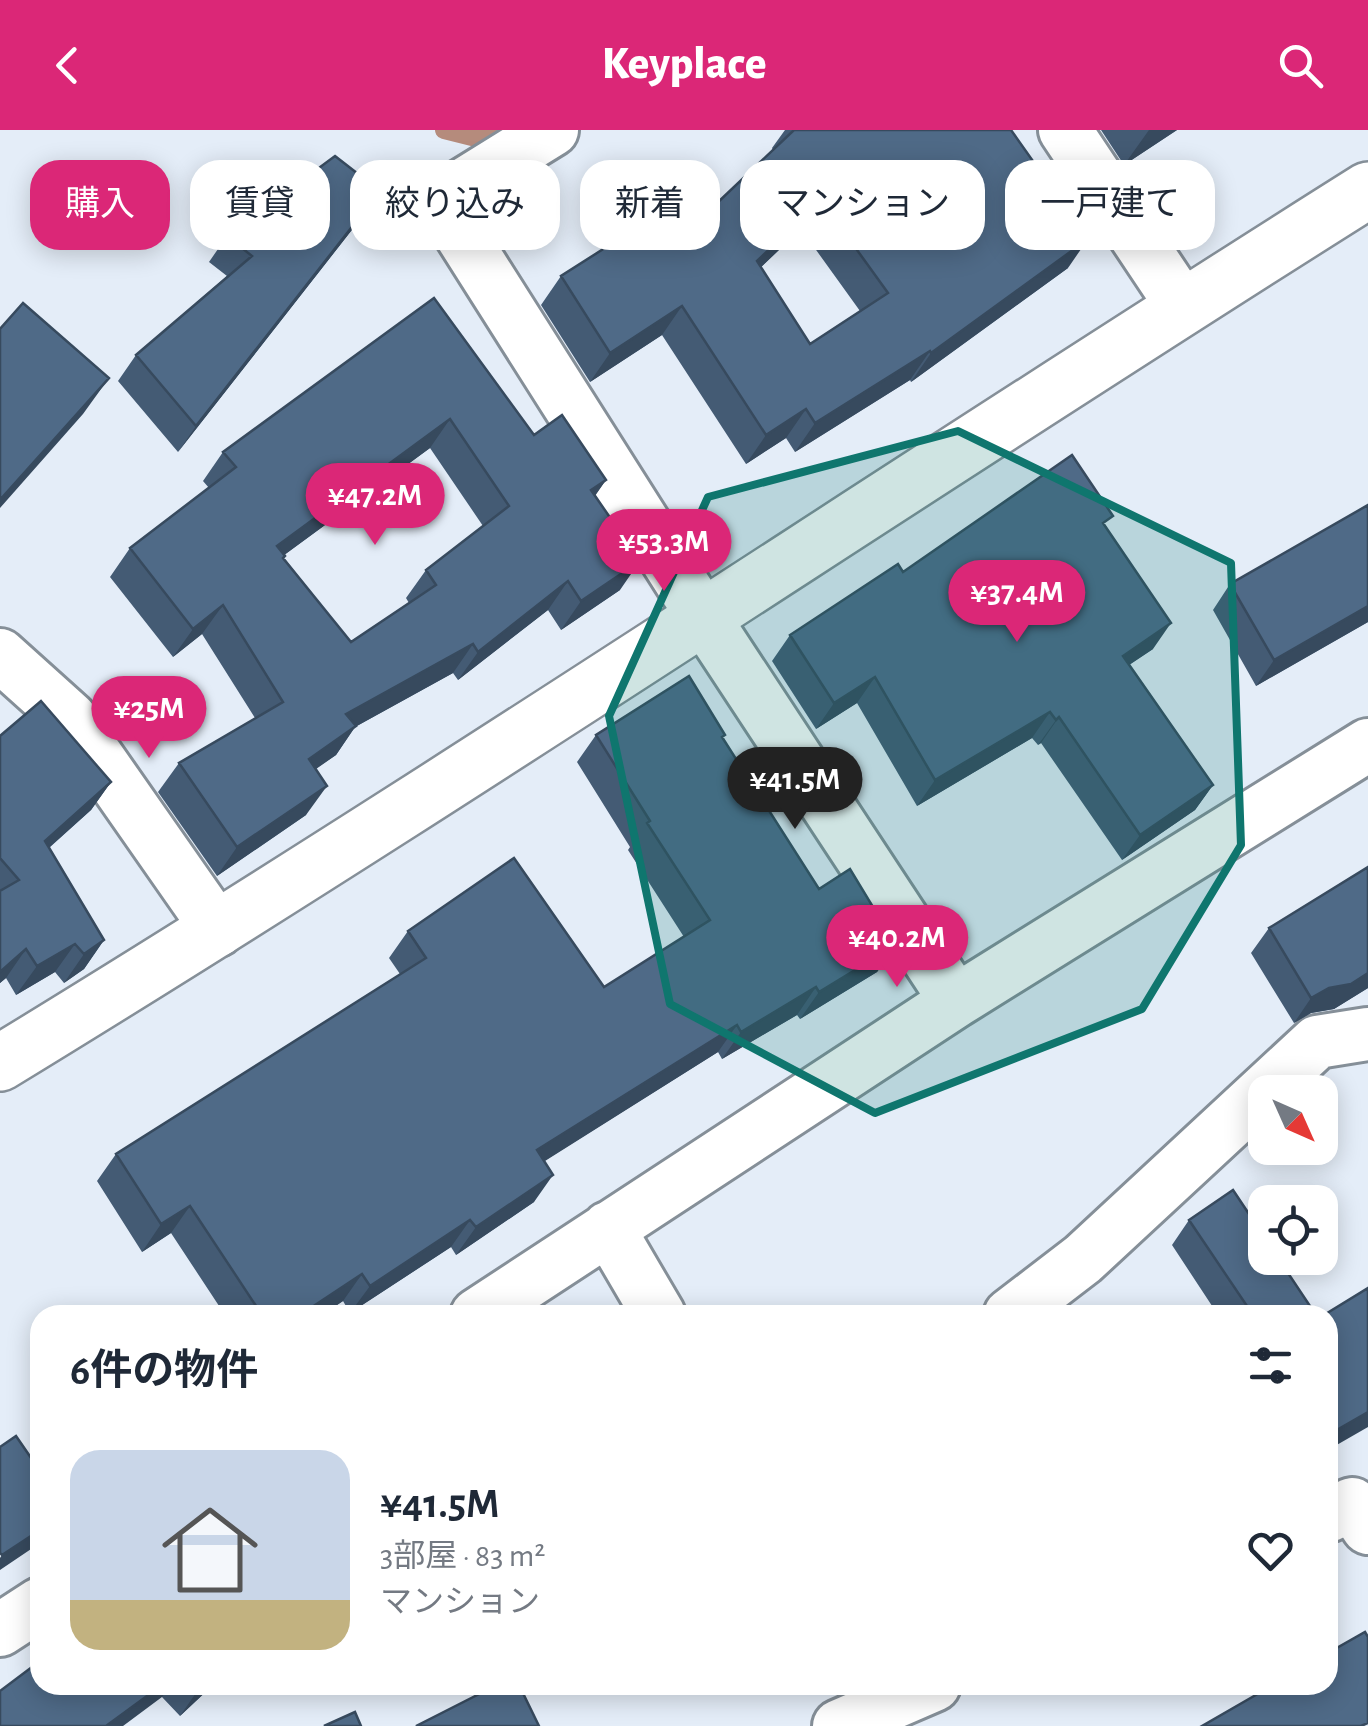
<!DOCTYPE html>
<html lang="ja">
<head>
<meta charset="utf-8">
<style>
  :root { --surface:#fff; --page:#f6f6f7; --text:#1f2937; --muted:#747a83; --line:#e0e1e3; --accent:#db2777 }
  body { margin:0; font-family:"Alegreya Sans","Noto Sans JP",sans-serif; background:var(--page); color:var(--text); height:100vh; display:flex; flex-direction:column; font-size:38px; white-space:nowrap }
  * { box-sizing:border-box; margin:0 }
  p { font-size:32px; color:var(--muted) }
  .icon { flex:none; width:55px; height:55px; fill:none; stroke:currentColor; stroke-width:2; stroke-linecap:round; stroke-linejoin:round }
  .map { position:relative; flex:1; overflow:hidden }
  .sheet { position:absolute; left:30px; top:1175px; width:1308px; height:390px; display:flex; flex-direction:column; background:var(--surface); border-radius:30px; box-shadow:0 5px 25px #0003 }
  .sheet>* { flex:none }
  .guide { position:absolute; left:30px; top:30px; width:1310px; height:90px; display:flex; gap:20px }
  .needle { width:65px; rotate:135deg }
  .buttons { position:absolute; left:1248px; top:945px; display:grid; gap:20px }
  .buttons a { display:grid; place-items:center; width:90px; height:90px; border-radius:20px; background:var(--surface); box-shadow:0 5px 25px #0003; font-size:50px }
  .price { position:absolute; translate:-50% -85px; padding:0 22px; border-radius:35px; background:var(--accent); color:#fff; font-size:32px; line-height:65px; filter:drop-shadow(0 2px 5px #0008) }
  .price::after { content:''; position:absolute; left:50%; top:60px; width:30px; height:22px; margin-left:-15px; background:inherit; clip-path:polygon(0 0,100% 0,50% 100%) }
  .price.current { background:#222; color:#fff }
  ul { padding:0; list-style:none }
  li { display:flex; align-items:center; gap:30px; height:250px; padding:0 40px }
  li+li { border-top:2px solid var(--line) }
  li span { display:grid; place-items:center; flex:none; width:280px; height:200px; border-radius:30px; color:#555 }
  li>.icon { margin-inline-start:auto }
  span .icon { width:120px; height:120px; fill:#fffc; stroke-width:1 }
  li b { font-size:42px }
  h2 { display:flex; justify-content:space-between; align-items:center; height:120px; padding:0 40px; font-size:42px }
  .tag { padding:0 35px; border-radius:30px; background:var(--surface); box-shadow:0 5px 25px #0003; font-size:35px; line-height:90px }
  .tag.current { background:var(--accent); color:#fff }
  header { display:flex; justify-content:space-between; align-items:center; height:130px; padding:0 40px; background:var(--accent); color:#fff; font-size:45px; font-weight:800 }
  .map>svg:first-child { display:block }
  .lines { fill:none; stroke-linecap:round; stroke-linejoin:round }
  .stream { stroke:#b58b7c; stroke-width:18 }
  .minor-casing { stroke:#858f98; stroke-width:58 }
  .tertiary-casing { stroke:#858f98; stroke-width:60 }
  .minor { stroke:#fff; stroke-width:52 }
  .tertiary { stroke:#fff; stroke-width:55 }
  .wall { fill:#445b74; fill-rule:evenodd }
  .shaded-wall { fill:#374a5e }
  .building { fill:#4f6a87; stroke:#374a5e; stroke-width:2.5; fill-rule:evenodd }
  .marked { fill:#0f766e; fill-opacity:0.2; stroke:#0f766e; stroke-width:8; stroke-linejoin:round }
</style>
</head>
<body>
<header><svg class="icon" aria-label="back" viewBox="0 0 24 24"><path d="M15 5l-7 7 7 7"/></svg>Keyplace<svg class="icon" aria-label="search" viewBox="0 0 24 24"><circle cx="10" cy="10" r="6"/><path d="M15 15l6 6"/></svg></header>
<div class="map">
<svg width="1368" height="1596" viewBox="0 0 1368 1596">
  <rect width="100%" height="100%" fill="#e4edf8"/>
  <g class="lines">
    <path class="stream" d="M444,0L476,8L493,0"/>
    <defs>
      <path id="minor" d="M552,0L439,70L704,488L956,871
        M1065,0L1183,177
        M0,525L70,588L218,800
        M608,1098L659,1185
        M477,1185L956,871L1368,615
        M1010,1185L1083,1129L1317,912L1368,904
        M1328,1386L1352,1374L1368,1398
        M0,1500L40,1474
        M839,1596L934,1555"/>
      <path id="tertiary" d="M0,933C462,651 910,348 1368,60"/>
    </defs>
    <use href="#minor" class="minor-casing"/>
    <use href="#tertiary" class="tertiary-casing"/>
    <use href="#minor" class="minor"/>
    <use href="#tertiary" class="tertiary"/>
  </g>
  <path class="wall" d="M785,0H1011L1068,138L911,252L910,250L795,322L786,308L746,334L662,205L590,252L541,175L561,146L676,112L773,20L772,18ZM801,99L860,181L810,214L761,137Z
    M1101,0H1177L1124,35Z
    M380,61L362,87L178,322L118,251L136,225L227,146L209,132L227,106Z
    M434,168L534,305L606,350L595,365L620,460L561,500L548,480L458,550L453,543L355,597L336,625L315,639L306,685L217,746L158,662L179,633L255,588L202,504L173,527L110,447L130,418L209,358L203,351L223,322ZM430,318L483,396L426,440L406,468L409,473L351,512L284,428V425Z
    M1368,375V492L1256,556L1213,480L1230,454Z
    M1106,396L1153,519L1129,535L1213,655L1195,680L1122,730L1041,613L1038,615L1032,608L917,676L857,573L816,599L772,531L790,505L903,442Z
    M596,605L723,608L819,759L896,815L877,842L800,889L797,885L722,929L718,922L544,1031L534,1072L456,1125L451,1117L350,1183L343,1171L322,1185H225L171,1103L142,1122L97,1051L116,1024L400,844L389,828L408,801L604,857L684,807L628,720L630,717L577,632Z
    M0,606L111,652L91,680L49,718L104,810L84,839L64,853L55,842L16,865L6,848L0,853Z
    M1368,737V858L1334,879L1311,883L1294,893L1251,823L1269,798Z
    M1189,1090L1316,1185H1218L1172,1115Z
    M40,1555H213L180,1586L162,1567Z
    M622,1555H653L626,1565Z"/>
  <path class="shaded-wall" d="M1149,0H1177L1124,35Z
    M380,61L362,87L178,322L196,296Z
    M821,70L801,99L737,160L757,131Z
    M1088,109L1068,138L911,252L931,223Z
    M682,176L662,205L590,252L610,223Z
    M930,221L910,250L795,322L815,293Z
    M109,248L83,284L0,378V370Z
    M806,279L786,308L746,334L766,305Z
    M450,289L430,318L257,445L277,416Z
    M606,350L586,379L591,360Z
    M640,431L620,460L561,500L581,471Z
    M568,451L548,480L458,550L478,522Z
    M223,475L202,504L173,527L193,499Z
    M1368,476V492L1256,556L1274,530Z
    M1171,493L1153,519L1105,551L1123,526Z
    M473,514L453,543L355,597L336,625L289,658L309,629L346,584Z
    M875,547L857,573L816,599L834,573Z
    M1050,582L1032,608L917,676L935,650Z
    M1059,587L1041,613L1038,615L1056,590Z
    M111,652L91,680L25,739L45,711Z
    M1213,655L1195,680L1122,730L1140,705Z
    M327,656L306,685L217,746L237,717Z
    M104,810L84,839L64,853L84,824Z
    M75,814L55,842L16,865L37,836Z
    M896,815L877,842L800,889L819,862Z
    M26,819L6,848L0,853V842Z
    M1368,843V858L1334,879L1311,883L1294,893L1311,868L1329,858Z
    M816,857L797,885L722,929L741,902Z
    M737,895L718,922L518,1048L537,1020Z
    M553,1045L534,1072L456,1125L476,1097Z
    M190,1076L171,1103L142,1122L161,1094Z
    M470,1090L451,1117L350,1183L370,1156Z
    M362,1144L343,1171L322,1185H300Z
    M1368,1282V1297L1328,1320V1305Z
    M40,1400V1413L0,1440V1428L2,1425Z
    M162,1555H171L162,1567L123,1596H106Z
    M203,1555H213L180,1586L198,1560Z
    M633,1555H653L626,1565Z"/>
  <path class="building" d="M794,0H1011L1088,109L931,223L930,221L815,293L806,279L766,305L682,176L610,223L561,146L658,84L676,112ZM821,70L888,163L810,214L757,131Z
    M335,26L380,61L196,296L136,225L252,126L227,106Z
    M434,168L534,305L562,285L606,350L591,360L640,431L581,471L568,451L478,522L473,514L346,584L356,596L309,629L327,656L237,717L179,633L283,572L223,475L193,499L130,418L236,337L223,322ZM450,289L509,376L426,440L436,455L351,512L283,428L285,426L277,416Z
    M23,173L109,248L0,370V199Z
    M1072,325L1113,386L1103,393L1171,493L1123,526L1213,655L1140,705L1059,587L1056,590L1050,582L935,650L875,547L834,573L790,505L898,434L903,442Z
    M1368,375V476L1274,530L1230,454Z
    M689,546L725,605L722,607L819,759L850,739L896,815L819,862L816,857L741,902L737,895L537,1020L553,1045L476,1097L470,1090L370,1156L362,1144L300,1185H262L190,1076L161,1094L116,1024L426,828L408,801L514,728L604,857L710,790L647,693L650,691L596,605Z
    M41,571L111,652L45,711L104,810L84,824L75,814L37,836L26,819L0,842V761L19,750L0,728V606Z
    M1368,737V843L1351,854L1329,858L1311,868L1269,798Z
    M1233,1060L1265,1108V1128H1278L1316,1185H1253L1189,1090Z
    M1368,1158V1282L1328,1305V1185H1324Z
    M16,1306L40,1341V1400L2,1425L0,1423V1317Z
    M1365,1502L1368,1507V1593L1361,1596H1202L1273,1555H1328V1523Z
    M40,1531V1555H162L106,1596H0V1561Z
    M497,1555H519L539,1596H416Z
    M355,1582L361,1596H324Z"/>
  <path class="marked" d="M958,301L1231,433L1241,715L1142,879L875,983L670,874L609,586L708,367Z"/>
</svg>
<div class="buttons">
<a><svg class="needle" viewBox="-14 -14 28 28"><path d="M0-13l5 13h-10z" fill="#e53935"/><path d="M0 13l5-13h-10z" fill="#747a83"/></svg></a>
<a><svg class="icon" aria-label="locate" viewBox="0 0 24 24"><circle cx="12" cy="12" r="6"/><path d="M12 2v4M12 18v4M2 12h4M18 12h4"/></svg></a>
</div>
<b class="price" style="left:375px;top:418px">¥47.2M</b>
<b class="price" style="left:664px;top:464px">¥53.3M</b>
<b class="price" style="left:1017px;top:515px">¥37.4M</b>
<b class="price" style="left:149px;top:631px">¥25M</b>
<b class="price current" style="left:795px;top:702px">¥41.5M</b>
<b class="price" style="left:897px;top:860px">¥40.2M</b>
<div class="guide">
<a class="tag current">購入</a>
<a class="tag">賃貸</a>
<a class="tag">絞り込み</a>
<a class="tag">新着</a>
<a class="tag">マンション</a>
<a class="tag">一戸建て</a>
</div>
<section class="sheet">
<h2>6件の物件<svg class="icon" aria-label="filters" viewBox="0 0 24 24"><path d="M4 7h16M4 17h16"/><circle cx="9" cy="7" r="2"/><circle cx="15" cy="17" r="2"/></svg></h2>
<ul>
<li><span style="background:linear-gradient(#c9d6e8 75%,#c2b280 0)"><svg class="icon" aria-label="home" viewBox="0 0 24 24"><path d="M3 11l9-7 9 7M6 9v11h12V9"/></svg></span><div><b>¥41.5M</b><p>3部屋 · 83 m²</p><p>マンション</p></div><svg class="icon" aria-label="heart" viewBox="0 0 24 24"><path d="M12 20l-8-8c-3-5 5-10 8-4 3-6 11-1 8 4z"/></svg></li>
</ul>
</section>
</div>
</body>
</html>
